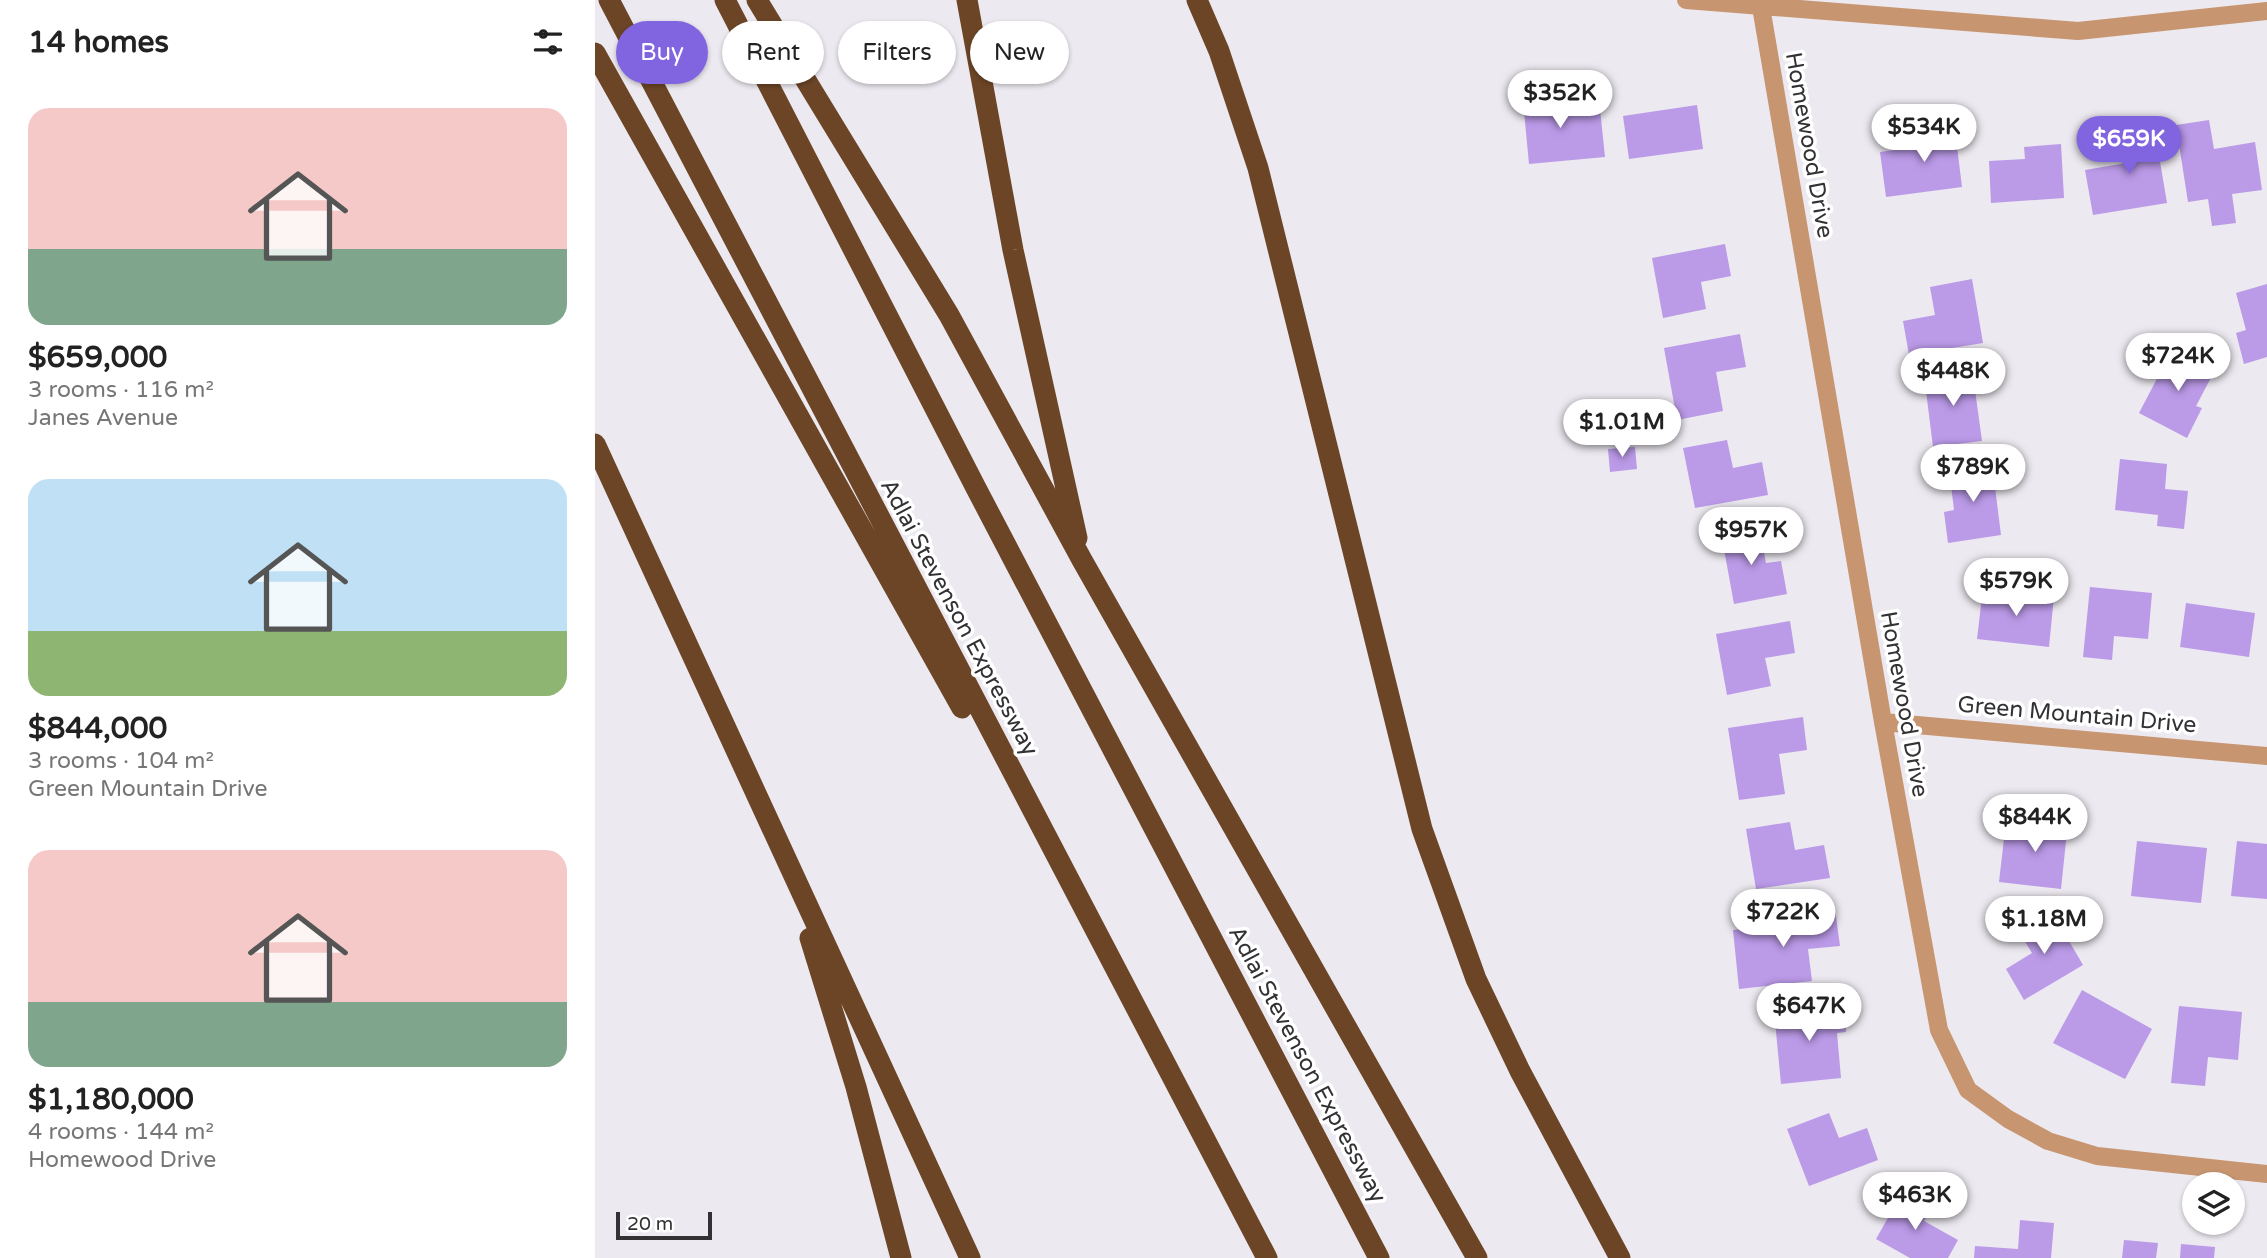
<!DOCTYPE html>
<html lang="en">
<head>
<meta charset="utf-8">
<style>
  :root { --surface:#fff; --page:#f6f6f6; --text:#222; --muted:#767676; --accent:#8164e0 }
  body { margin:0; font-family:"Varela Round",sans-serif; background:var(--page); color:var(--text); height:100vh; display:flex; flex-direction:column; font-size:26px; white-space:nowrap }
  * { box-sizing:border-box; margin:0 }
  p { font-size:23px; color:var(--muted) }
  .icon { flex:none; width:38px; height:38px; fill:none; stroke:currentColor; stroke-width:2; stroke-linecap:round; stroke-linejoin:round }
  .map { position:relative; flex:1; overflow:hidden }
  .side { display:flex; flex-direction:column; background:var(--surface); width:595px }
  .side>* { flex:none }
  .banner { position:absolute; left:21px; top:21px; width:665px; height:63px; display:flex; gap:14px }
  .fabs { position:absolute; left:1587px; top:1172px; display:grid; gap:14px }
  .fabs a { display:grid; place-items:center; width:63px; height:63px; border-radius:50%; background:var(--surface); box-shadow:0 2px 5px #0004; font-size:35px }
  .scale { position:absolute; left:21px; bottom:18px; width:96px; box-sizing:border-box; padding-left:7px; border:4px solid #323134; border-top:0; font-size:19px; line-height:24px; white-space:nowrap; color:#323134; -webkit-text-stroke:5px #fff; paint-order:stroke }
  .price { position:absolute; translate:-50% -60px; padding:0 16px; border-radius:24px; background:#fff; color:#222; font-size:23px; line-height:46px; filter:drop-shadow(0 2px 4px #0008) }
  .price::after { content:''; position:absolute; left:50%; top:42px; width:21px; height:16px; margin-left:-10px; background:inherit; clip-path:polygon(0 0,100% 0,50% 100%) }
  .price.on { background:var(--accent); color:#fff }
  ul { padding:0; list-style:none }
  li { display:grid; align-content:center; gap:14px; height:371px; padding:0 28px }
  li span { display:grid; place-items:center; height:217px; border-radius:21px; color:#555 }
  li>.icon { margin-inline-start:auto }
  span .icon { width:126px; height:126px; fill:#fffc; stroke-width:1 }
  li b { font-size:30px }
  h2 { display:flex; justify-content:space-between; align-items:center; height:84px; padding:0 28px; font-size:30px }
  .pill { padding:0 24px; border-radius:32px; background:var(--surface); box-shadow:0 2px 5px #0004; font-size:24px; line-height:63px }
  .pill.on { background:var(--accent); color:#fff }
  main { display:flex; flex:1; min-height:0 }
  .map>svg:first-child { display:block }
  .building { fill:#bb9ae8 }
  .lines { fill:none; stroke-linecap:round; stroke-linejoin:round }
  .minor { stroke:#c79570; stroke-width:18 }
  .tertiary { stroke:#c79570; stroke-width:18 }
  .motorway { stroke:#6c4526; stroke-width:21 }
  .labels { text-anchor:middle; stroke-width:7; stroke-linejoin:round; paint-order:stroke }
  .street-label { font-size:23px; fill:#323134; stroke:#fff }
</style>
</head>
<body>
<main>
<section class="side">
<h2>14 homes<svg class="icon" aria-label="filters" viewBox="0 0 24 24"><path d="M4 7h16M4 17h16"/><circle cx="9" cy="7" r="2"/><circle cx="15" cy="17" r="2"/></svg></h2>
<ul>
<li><span style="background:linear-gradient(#f6c9c9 65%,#7fa58c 0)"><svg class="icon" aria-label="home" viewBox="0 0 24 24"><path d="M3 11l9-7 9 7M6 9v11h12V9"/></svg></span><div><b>$659,000</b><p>3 rooms · 116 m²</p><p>Janes Avenue</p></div></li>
<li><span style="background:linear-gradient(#bfe0f5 70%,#8fb573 0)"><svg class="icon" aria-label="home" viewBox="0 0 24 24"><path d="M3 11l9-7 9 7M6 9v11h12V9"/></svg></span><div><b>$844,000</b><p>3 rooms · 104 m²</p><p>Green Mountain Drive</p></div></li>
<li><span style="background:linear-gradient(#f6c9c9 70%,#7fa58c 0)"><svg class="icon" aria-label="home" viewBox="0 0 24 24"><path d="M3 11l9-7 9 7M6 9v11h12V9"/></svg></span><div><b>$1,180,000</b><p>4 rooms · 144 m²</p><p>Homewood Drive</p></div></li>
</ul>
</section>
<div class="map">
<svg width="1672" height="1258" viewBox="0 0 1672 1258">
  <rect width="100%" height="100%" fill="#ece9f0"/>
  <path class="building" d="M959,87L961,114L1005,109L1010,157L934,164L927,90Z
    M1102,105L1108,149L1034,159L1028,116Z
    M1614,120L1619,149L1660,142L1667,190L1637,194L1641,223L1617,226L1613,199L1593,202L1581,125Z
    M1359,122L1367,187L1291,197L1285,152L1328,146L1325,126Z
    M1559,126L1572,203L1498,215L1490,170L1531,163L1526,131Z
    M1466,144L1469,198L1396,203L1394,161L1430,159L1429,147Z
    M1130,244L1136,276L1106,282L1111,309L1068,318L1057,258Z
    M1377,279L1388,343L1314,355L1308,321L1340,315L1335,287Z
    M1672,284V357L1649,364L1641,333L1651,330L1641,293Z
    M1145,334L1151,367L1121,372L1128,411L1082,420L1069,348Z
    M1578,348L1620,370L1601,406L1607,408L1592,438L1544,413Z
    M1377,368L1387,441L1338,447L1329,375Z
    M1132,440L1138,468L1167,462L1173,495L1100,508L1088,448Z
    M1040,447L1042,469L1015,472L1013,449Z
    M1525,459L1572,464L1570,489L1593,491L1589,529L1562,526L1563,515L1520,510Z
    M1397,463L1406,535L1353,543L1349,512L1359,510L1354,469Z
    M1164,525L1171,563L1186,561L1192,594L1139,604L1126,533Z
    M1495,587L1557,593L1553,639L1519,636L1517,660L1488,657Z
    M1388,588L1459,596L1454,647L1382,639Z
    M1591,603L1660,613L1654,657L1585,647Z
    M1195,621L1200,653L1170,658L1176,686L1132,695L1121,634Z
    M1208,717L1212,750L1184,754L1190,794L1144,800L1133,728Z
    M1431,817L1473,822L1466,889L1404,882L1410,830L1429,833Z
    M1195,822L1200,850L1229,845L1235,878L1161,889L1151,829Z
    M1542,841L1612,848L1606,903L1536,896Z
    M1642,841L1672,844V899L1636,896Z
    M1240,909L1245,946L1213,949L1217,981L1144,989L1138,930L1204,922L1203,913Z
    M1456,910L1488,965L1429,1000L1411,969L1437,953L1423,930Z
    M1487,990L1557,1029L1530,1079L1458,1043Z
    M1249,1004L1251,1032L1242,1033L1246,1078L1186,1084L1179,1011Z
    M1584,1006L1647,1012L1643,1060L1613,1057L1610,1086L1576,1083Z
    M1234,1113L1244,1138L1272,1128L1283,1160L1214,1186L1192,1129Z
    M1307,1193L1336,1209L1329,1221L1363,1240L1353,1258H1315L1281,1239Z
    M1425,1220L1459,1223L1456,1258H1379L1380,1246L1423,1249Z
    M1529,1240L1563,1243L1561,1258H1527Z
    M1586,1244L1620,1247L1619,1258H1585Z"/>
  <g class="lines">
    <path class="minor" d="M1166,7L1288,722L1344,1030L1373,1090L1413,1119L1453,1141L1502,1156L1672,1174
      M1288,722L1672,756"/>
    <path class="tertiary" d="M1091,0L1483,31L1672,11"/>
    <path class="motorway" d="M14,0L672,1258
      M130,0L381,488L784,1258
      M162,0L354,315L487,560L882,1258
      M372,0L418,250L482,538
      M602,0L624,51L663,168L827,829L881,979L925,1071L1025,1258
      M0,53L367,708
      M0,444L375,1258
      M215,938L261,1087L306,1258"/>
  </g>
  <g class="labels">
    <g class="street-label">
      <text transform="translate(1215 145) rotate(80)" y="8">Homewood Drive</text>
      <text transform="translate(365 617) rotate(62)" y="8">Adlai Stevenson Expressway</text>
      <text transform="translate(1310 704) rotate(80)" y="8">Homewood Drive</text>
      <text transform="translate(1482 714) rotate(5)" y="8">Green Mountain Drive</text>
      <text transform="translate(713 1064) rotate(62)" y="8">Adlai Stevenson Expressway</text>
    </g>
  </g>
</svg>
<div class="fabs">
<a><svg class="icon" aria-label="layers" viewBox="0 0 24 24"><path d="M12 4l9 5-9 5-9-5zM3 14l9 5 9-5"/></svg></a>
</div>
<div class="scale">20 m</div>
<b class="price" style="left:965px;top:130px">$352K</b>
<b class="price" style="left:1329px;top:164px">$534K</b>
<b class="price on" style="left:1534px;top:176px">$659K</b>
<b class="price" style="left:1583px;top:393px">$724K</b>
<b class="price" style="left:1358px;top:408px">$448K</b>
<b class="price" style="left:1027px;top:459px">$1.01M</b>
<b class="price" style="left:1378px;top:504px">$789K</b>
<b class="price" style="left:1156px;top:567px">$957K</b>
<b class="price" style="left:1421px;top:618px">$579K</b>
<b class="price" style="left:1440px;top:854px">$844K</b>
<b class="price" style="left:1188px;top:949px">$722K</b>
<b class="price" style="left:1449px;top:956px">$1.18M</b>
<b class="price" style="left:1214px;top:1043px">$647K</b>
<b class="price" style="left:1320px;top:1232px">$463K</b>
<div class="banner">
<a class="pill on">Buy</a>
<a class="pill">Rent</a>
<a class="pill">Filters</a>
<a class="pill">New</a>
</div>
</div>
</main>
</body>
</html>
